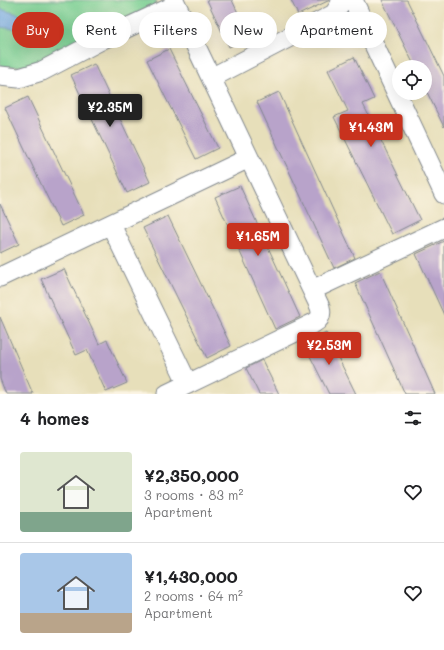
<!DOCTYPE html>
<html lang="en">
<head>
<meta charset="utf-8">
<style>
  :root { --surface:#fff; --page:#f6f6f6; --text:#202124; --muted:#757577; --line:#e0e0e0; --accent:#c8321e }
  body { margin:0; font-family:Mali,sans-serif; background:var(--page); color:var(--text); height:100vh; display:flex; flex-direction:column; font-size:15px; white-space:nowrap }
  * { box-sizing:border-box; margin:0 }
  p { font-size:13px; color:var(--muted) }
  .icon { flex:none; width:22px; height:22px; fill:none; stroke:currentColor; stroke-width:2; stroke-linecap:round; stroke-linejoin:round }
  .map { position:relative; height:394px; overflow:hidden }
  .sheet { display:flex; flex-direction:column; background:var(--surface); flex:1 }
  .sheet>* { flex:none }
  .banner { position:absolute; left:12px; top:12px; width:420px; height:36px; display:flex; gap:8px }
  .fabs { position:absolute; left:392px; top:60px; display:grid; gap:8px }
  .fabs a { display:grid; place-items:center; width:40px; height:40px; border-radius:50%; background:var(--surface); box-shadow:0 4px 16px #0002; font-size:20px }
  .price { position:absolute; translate:-50% -34px; padding:0 9px; border-radius:4px; background:var(--accent); color:#fff; font-size:13px; line-height:26px; filter:drop-shadow(0 1px 2px #0008) }
  .price::after { content:''; position:absolute; left:50%; top:24px; width:12px; height:9px; margin-left:-6px; background:inherit; clip-path:polygon(0 0,100% 0,50% 100%) }
  .price.active { background:#222; color:#fff }
  ul { padding:0; list-style:none }
  li { display:flex; align-items:center; gap:12px; height:100px; padding:0 20px }
  li+li { border-top:1px solid var(--line) }
  li span { display:grid; place-items:center; flex:none; width:112px; height:80px; border-radius:4px; color:#555 }
  li>.icon { margin-inline-start:auto }
  span .icon { width:48px; height:48px; fill:#fffc; stroke-width:1 }
  li b { font-size:17px }
  h2 { display:flex; justify-content:space-between; align-items:center; height:48px; padding:0 20px; font-size:17px }
  .tag { padding:0 14px; border-radius:18px; background:var(--surface); box-shadow:0 4px 16px #0002; font-size:14px; line-height:36px }
  .tag.active { background:var(--accent); color:#fff }
  .map>svg:first-child { display:block }
  .green { fill:#79cf93; stroke:#4a7f78 }
  .water { fill:#73a9e1; stroke:#476ca0 }
  .building { fill:#b8a3ca }
  .lines { fill:none; stroke-linecap:round; stroke-linejoin:round }
  .minor-casing { stroke:#81878c; stroke-width:21 }
  .minor { stroke:#fff; stroke-width:19 }
</style>
</head>
<body>
<div class="map">
<svg width="444" height="394" viewBox="0 0 444 394">
  <rect width="100%" height="100%" fill="#fcf5e5"/>
  <filter id="ink" filterUnits="userSpaceOnUse"><feTurbulence type="fractalNoise" baseFrequency=".025" numOctaves="2"/><feDisplacementMap in="SourceGraphic" scale="8" xChannelSelector="R" yChannelSelector="G"/><feConvolveMatrix kernelMatrix="1 2 1 2 8 2 1 2 1" color-interpolation-filters="sRGB"/></filter>
  <filter id="wash" filterUnits="userSpaceOnUse"><feTurbulence type="fractalNoise" baseFrequency=".012" numOctaves="4" result="noise"/><feDisplacementMap in="SourceGraphic" scale="16" xChannelSelector="R" yChannelSelector="G"/><feGaussianBlur stdDeviation="0.9" result="paint"/><feColorMatrix in="noise" values="0 0 0 0 0 0 0 0 0 0 0 0 0 0 0 0 0 1.4 0 .05"/><feComposite in="paint" operator="in"/></filter>
  <g filter="url(#wash)">
    <rect width="100%" height="100%" fill="#e7dfba"/>
    <path class="green" d="M0,0H157L155,7L83,37L45,62L30,66L0,67Z"/>
    <path class="water" d="M0,9L21,15L40,10L44,11C52,34 12,29 0,27Z"/>
    <g id="blocks">
      <path class="building" d="M207,0H232L249,37L229,47Z
        M291,0H330L298,15Z
        M382,0H407L444,76V127L425,88V67H415Z
        M169,49L218,148L196,159L147,60Z
        M354,57L374,99L363,104L420,220L392,234L334,117L348,111L328,70Z
        M94,64L150,182L127,193L71,75Z
        M279,92L355,258L334,268L257,102Z
        M28,97L84,215L61,226L5,108Z
        M240,186L300,317L275,329L215,197Z
        M0,204L19,244L0,253Z
        M168,216L231,346L207,358L143,228Z
        M444,241V315L416,254Z
        M64,269L99,344L107,340L127,383L106,392L87,350L76,355L41,279Z
        M380,271L435,394H405L355,283Z
        M0,317L33,394H6L0,379Z
        M326,333L356,394H329L304,344Z
        M262,360L279,394H259L246,368Z"/>
    </g>
  </g>
  <g filter="url(#ink)">
    <use href="#blocks" fill-opacity="0" stroke="#81878c" stroke-width="1"/>
    <g class="lines">
      <defs>
        <path id="minor" d="M353,0L444,194
          M0,76L19,78L42,71L103,39L176,5
          M211,78L334,14L340,5L341,0
          M111,225L188,384
          M0,277L249,158
          M312,290L444,228
          M167,394L314,323C321,319 322,315 320,307L174,0"/>
      </defs>
      <use href="#minor" class="minor-casing"/>
      <use href="#minor" class="minor"/>
    </g>
  </g>
</svg>
<div class="fabs">
<a><svg class="icon" aria-label="locate" viewBox="0 0 24 24"><circle cx="12" cy="12" r="6"/><path d="M12 2v4M12 18v4M2 12h4M18 12h4"/></svg></a>
</div>
<b class="price active" style="left:110px;top:128px">¥2.35M</b>
<b class="price" style="left:371px;top:148px">¥1.43M</b>
<b class="price" style="left:258px;top:257px">¥1.65M</b>
<b class="price" style="left:329px;top:366px">¥2.53M</b>
<div class="banner">
<a class="tag active">Buy</a>
<a class="tag">Rent</a>
<a class="tag">Filters</a>
<a class="tag">New</a>
<a class="tag">Apartment</a>
</div>
</div>
<section class="sheet">
<h2>4 homes<svg class="icon" aria-label="filters" viewBox="0 0 24 24"><path d="M4 7h16M4 17h16"/><circle cx="9" cy="7" r="2"/><circle cx="15" cy="17" r="2"/></svg></h2>
<ul>
<li><span style="background:linear-gradient(#dfe7d0 75%,#7fa58c 0)"><svg class="icon" aria-label="home" viewBox="0 0 24 24"><path d="M3 11l9-7 9 7M6 9v11h12V9"/></svg></span><div><b>¥2,350,000</b><p>3 rooms · 83 m²</p><p>Apartment</p></div><svg class="icon" aria-label="heart" viewBox="0 0 24 24"><path d="M12 20l-8-8c-3-5 5-10 8-4 3-6 11-1 8 4z"/></svg></li>
<li><span style="background:linear-gradient(#a9c7e8 75%,#b9a48a 0)"><svg class="icon" aria-label="home" viewBox="0 0 24 24"><path d="M3 11l9-7 9 7M6 9v11h12V9"/></svg></span><div><b>¥1,430,000</b><p>2 rooms · 64 m²</p><p>Apartment</p></div><svg class="icon" aria-label="heart" viewBox="0 0 24 24"><path d="M12 20l-8-8c-3-5 5-10 8-4 3-6 11-1 8 4z"/></svg></li>
</ul>
</section>
</body>
</html>
